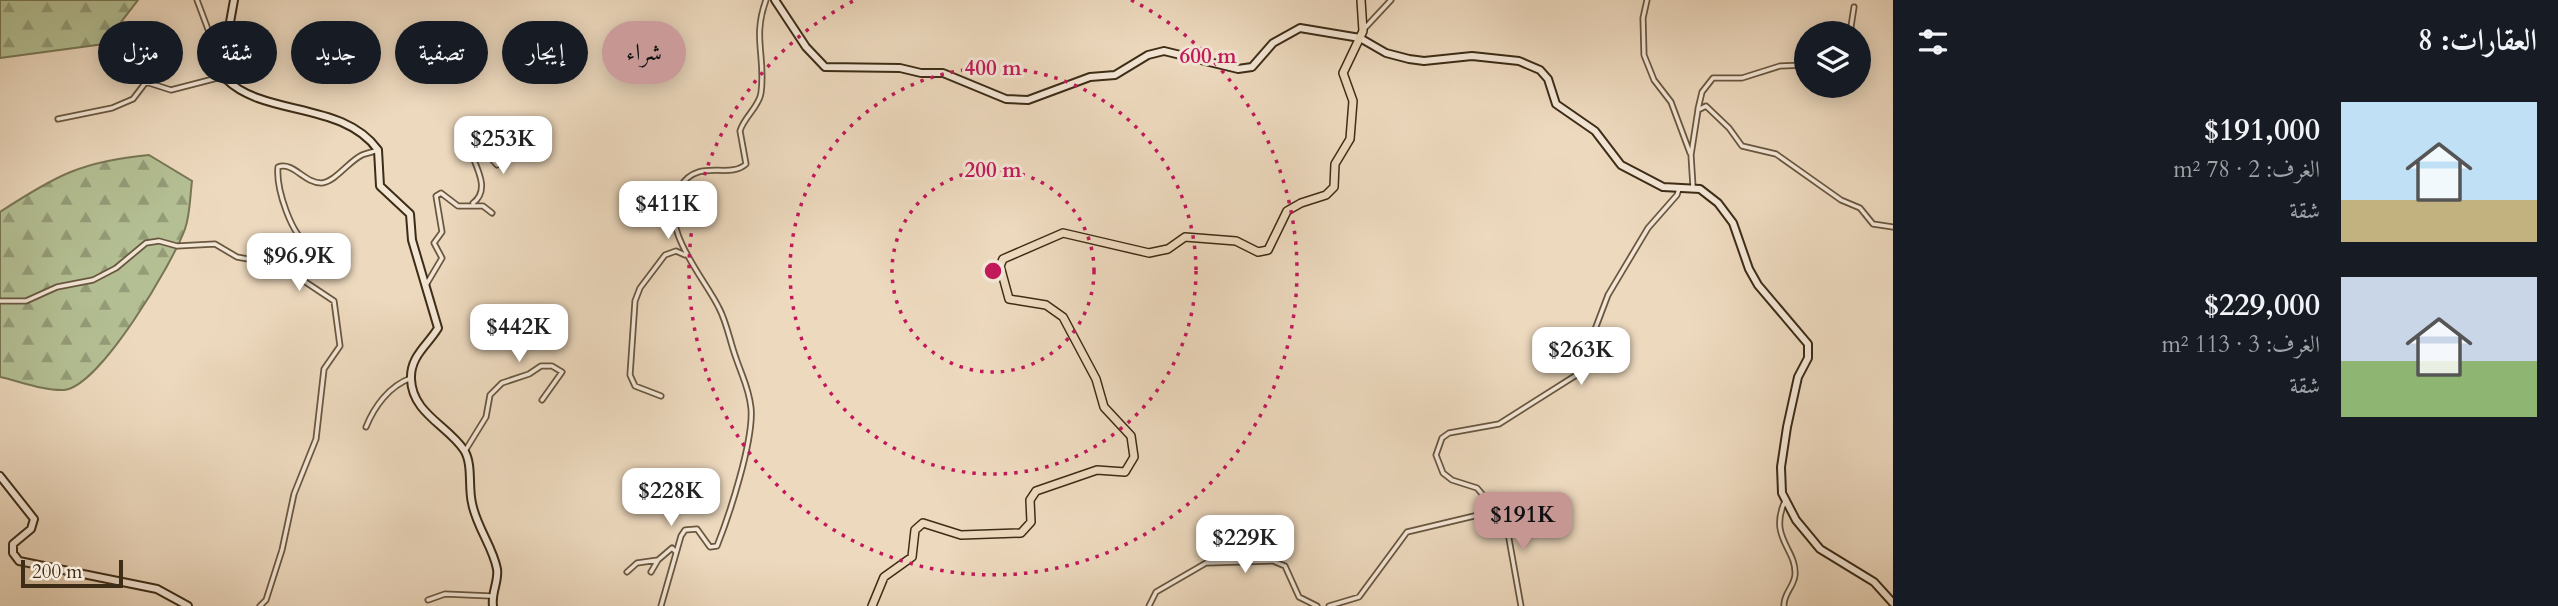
<!DOCTYPE html>
<html lang="ar">
<head>
<meta charset="utf-8">
<style>
  :root { --surface:#171b24; --page:#20242c; --text:#f1f3f6; --muted:#9ea1a6; --accent:#c59692 }
  body { margin:0; font-family:Cardo,Amiri,serif; background:var(--page); color:var(--text); direction:rtl; height:100vh; display:flex; flex-direction:column; font-size:26px; white-space:nowrap }
  * { box-sizing:border-box; margin:0 }
  p { font-size:23px; color:var(--muted) }
  .icon { flex:none; width:38px; height:38px; fill:none; stroke:currentColor; stroke-width:2; stroke-linecap:round; stroke-linejoin:round }
  .map { position:relative; flex:1; overflow:hidden; direction:ltr }
  .sheet { display:flex; flex-direction:column; background:var(--surface); width:665px }
  .sheet>* { flex:none }
  .banner { position:absolute; left:21px; top:21px; width:665px; height:63px; direction:rtl; display:flex; gap:14px }
  .tools { position:absolute; left:1794px; top:21px; display:grid; gap:14px }
  .tools a { display:grid; place-items:center; width:77px; height:77px; border-radius:50%; background:var(--surface); box-shadow:0 4px 18px #0003; font-size:35px }
  .scale { position:absolute; left:21px; bottom:18px; width:102px; box-sizing:border-box; padding-left:7px; border:4px solid #3d2c16; border-top:0; font-size:19px; line-height:24px; white-space:nowrap; color:#3d2c16; -webkit-text-stroke:5px #f3e6d5; paint-order:stroke }
  .price { position:absolute; translate:-50% -60px; padding:0 16px; border-radius:14px; background:#fff; color:#222; font-size:23px; line-height:46px; filter:drop-shadow(0 2px 4px #0008) }
  .price::after { content:''; position:absolute; left:50%; top:42px; width:21px; height:16px; margin-left:-10px; background:inherit; clip-path:polygon(0 0,100% 0,50% 100%) }
  .price.current { background:var(--accent); color:#111 }
  ul { padding:0; list-style:none }
  li { display:flex; align-items:center; gap:21px; height:175px; padding:0 21px }
  li span { display:grid; place-items:center; flex:none; width:196px; height:140px; border-radius:0px; color:#555 }
  li>.icon { margin-inline-start:auto }
  span .icon { width:84px; height:84px; fill:#fffc; stroke-width:1 }
  li b { font-size:30px }
  h2 { display:flex; justify-content:space-between; align-items:center; height:84px; padding:0 21px; font-size:30px }
  .pill { padding:0 24px; border-radius:32px; background:var(--surface); box-shadow:0 4px 18px #0003; font-size:24px; line-height:63px }
  .pill.current { background:var(--accent); color:#111 }
  main { display:flex; flex:1; min-height:0 }
  .map>svg:first-child { display:block }
  .forest { fill:url(#forest-firs); stroke:#787655; stroke-width:2 }
  .lines { fill:none; stroke-linecap:round; stroke-linejoin:round }
  .street-casing { stroke:#695740; stroke-width:7 }
  .secondary-casing { stroke:#3d2c16; stroke-width:10 }
  .primary-casing { stroke:#3d2c16; stroke-width:10 }
  .street { stroke:#f3e6d5; stroke-width:3.5 }
  .secondary { stroke:#f3e6d5; stroke-width:6 }
  .primary { stroke:#edd9be; stroke-width:7 }
  .ring { fill:none; stroke:#c2185b; stroke-width:3.5; stroke-dasharray:3.5 7 }
  .centre { fill:#c2185b; stroke:#f3e6d5; stroke-width:3.5 }
  .ring-label { font-size:21px; text-anchor:middle; font-weight:bold; fill:#c2185b; stroke:#f3e6d5; stroke-width:6; stroke-linejoin:round; paint-order:stroke }
</style>
</head>
<body>
<main>
<section class="sheet">
<h2>العقارات: 8<svg class="icon" aria-label="filters" viewBox="0 0 24 24"><path d="M4 7h16M4 17h16"/><circle cx="9" cy="7" r="2"/><circle cx="15" cy="17" r="2"/></svg></h2>
<ul>
<li><span style="background:linear-gradient(#bfe0f5 70%,#c2b280 0)"><svg class="icon" aria-label="home" viewBox="0 0 24 24"><path d="M3 11l9-7 9 7M6 9v11h12V9"/></svg></span><div><b>$191,000</b><p>الغرف: 2 · 78 m²</p><p>شقة</p></div></li>
<li><span style="background:linear-gradient(#c9d6e8 60%,#8fb573 0)"><svg class="icon" aria-label="home" viewBox="0 0 24 24"><path d="M3 11l9-7 9 7M6 9v11h12V9"/></svg></span><div><b>$229,000</b><p>الغرف: 3 · 113 m²</p><p>شقة</p></div></li>
</ul>
</section>
<div class="map">
<svg width="1893" height="606" viewBox="0 0 1893 606">
  <defs>
    <pattern id="forest-firs" width="22" height="20" patternUnits="userSpaceOnUse" patternTransform="scale(1.75)"><rect width="22" height="20" fill="#b4c094"/><path d="M5 1l3.5 6h-7zM16 11l3.5 6h-7z" fill="#949c78"/></pattern>
  </defs>
  <rect width="100%" height="100%" fill="#edd9be"/>
  <filter id="stains"><feTurbulence type="fractalNoise" baseFrequency=".00286" numOctaves="4"/><feColorMatrix values="0 0 0 0 .2 0 0 0 0 .09 0 0 0 0 .02 0 0 0 .5 -.17"/></filter>
  <radialGradient id="worn" r=".72"><stop offset=".6" stop-color="#630" stop-opacity="0"/><stop offset="1" stop-color="#630" stop-opacity=".3"/></radialGradient>
  <path class="forest" d="M0,0H138L104,44L0,58Z
    M149,155L192,181C190,197 190,215 185,229C173,262 100,387 64,390C44,391 19,381 0,377V212C55,176 82,161 149,155Z"/>
  <g class="lines">
    <defs>
      <path id="street" d="M197,0L221,64
        M1647,0L1643,18L1644,55L1654,80L1671,102L1690,153
        M1364,29L1391,0
        M1850,33L1854,7
        M1698,109L1702,92L1713,78H1742L1780,66L1806,65
        M58,119L112,108L133,99L146,82L171,90L225,76
        M1693,187L1691,155L1698,110L1706,106L1729,128L1742,146L1776,154L1841,200L1860,208L1873,224L1893,227
        M473,203C491,190 476,167 470,150L473,145L478,144L497,165L509,148L547,141
        M301,265L310,252V246C291,236 276,188 278,167C293,161 305,184 322,183C336,181 349,161 362,155C367,153 373,152 378,150
        M426,285L442,258L434,243L442,232L436,196L441,193L458,206H483L492,213
        M0,301H26L57,287L93,280L116,268L146,243L159,241L177,246L215,244L237,257L259,261L274,273L286,272L300,264L304,281L334,301L340,346L324,369L316,439L294,494L282,550L266,600L260,606
        M661,396L635,386L630,375L635,301L640,288L665,255L676,251L685,255
        M366,427C374,407 389,386 411,378
        M465,451L486,417L490,395L502,383L529,374L541,366H552L562,372L542,400
        M627,572L637,563L658,560L672,548L675,551
        M651,572L658,560
        M428,600L445,594L491,596
        M661,606L681,536L685,530L697,529L710,547L717,546C729,516 754,440 751,408C749,388 742,376 736,358C730,342 727,323 719,308C703,275 657,228 680,187C698,157 729,180 746,164L740,131C744,117 759,107 761,93C766,57 752,38 766,0
        M1149,606L1156,592L1206,563L1273,561L1285,566L1299,597L1317,606
        M1329,606L1359,597L1407,532L1491,512L1497,508
        M1521,606L1506,522L1477,488L1452,480L1443,473L1436,455L1442,438L1449,433L1499,424L1578,374L1608,295L1648,228L1677,195L1679,189
        M1784,606C1783,594 1794,587 1795,575C1797,549 1768,538 1785,501"/>
      <path id="secondary" d="M234,0L223,61L226,79C264,117 343,101 378,150L380,186L410,214L412,240L438,328C428,345 410,356 411,379C412,413 447,425 464,450C473,464 468,487 472,503C476,526 493,547 497,569C499,581 491,593 493,606
        M775,0L806,47L825,67L900,68L921,73H943L1006,99L1028,100L1090,77L1115,75L1148,55L1164,51L1238,69L1252,67L1273,43L1300,28L1360,38L1386,53L1409,59L1424,61L1472,56L1519,61L1540,70L1548,79L1556,104L1595,131L1621,165L1663,187L1700,189L1718,203L1733,223L1749,269L1758,285L1808,344V358L1798,377L1787,427L1781,467L1782,493L1796,520L1820,549L1874,582L1893,603
        M0,476L34,519L31,529L13,544V553L19,561L157,589L188,606"/>
      <path id="primary" d="M872,606L884,577L912,557L915,530L923,523L961,535L1021,533L1031,522L1030,500L1036,491L1097,470L1125,472L1134,457L1131,436L1104,407L1096,379L1063,317L1046,305L1009,299L1000,266L1003,259L1063,233L1149,253L1168,249L1185,237L1236,241L1258,252L1268,250L1287,211L1301,203L1326,195L1334,187L1335,164L1350,139L1353,101L1343,73L1363,31L1361,0"/>
    </defs>
    <use href="#street" class="street-casing"/>
    <use href="#secondary" class="secondary-casing"/>
    <use href="#primary" class="primary-casing"/>
    <use href="#street" class="street"/>
    <use href="#secondary" class="secondary"/>
    <use href="#primary" class="primary"/>
  </g>
  <g class="ring">
    <circle cx="993" cy="271" r="101"/>
    <circle cx="993" cy="271" r="203"/>
    <path d="M1131 0A304 304 0 1 1 855 0"/>
  </g>
  <circle cx="993" cy="271" r="10" class="centre"/>
  <g class="ring-label">
    <text x="1208" y="63">600 m</text>
    <text x="993" y="75">400 m</text>
    <text x="993" y="177">200 m</text>
  </g>
  <rect width="100%" height="100%" filter="url(#stains)"/>
  <rect width="100%" height="100%" fill="url(#worn)"/>
</svg>
<div class="tools">
<a><svg class="icon" aria-label="layers" viewBox="0 0 24 24"><path d="M12 4l9 5-9 5-9-5zM3 14l9 5 9-5"/></svg></a>
</div>
<div class="scale">200 m</div>
<b class="price" style="left:503px;top:176px">$253K</b>
<b class="price" style="left:668px;top:241px">$411K</b>
<b class="price" style="left:299px;top:293px">$96.9K</b>
<b class="price" style="left:519px;top:364px">$442K</b>
<b class="price" style="left:1581px;top:387px">$263K</b>
<b class="price" style="left:671px;top:528px">$228K</b>
<b class="price current" style="left:1523px;top:552px">$191K</b>
<b class="price" style="left:1245px;top:575px">$229K</b>
<div class="banner">
<a class="pill current">شراء</a>
<a class="pill">إيجار</a>
<a class="pill">تصفية</a>
<a class="pill">جديد</a>
<a class="pill">شقة</a>
<a class="pill">منزل</a>
</div>
</div>
</main>
</body>
</html>
